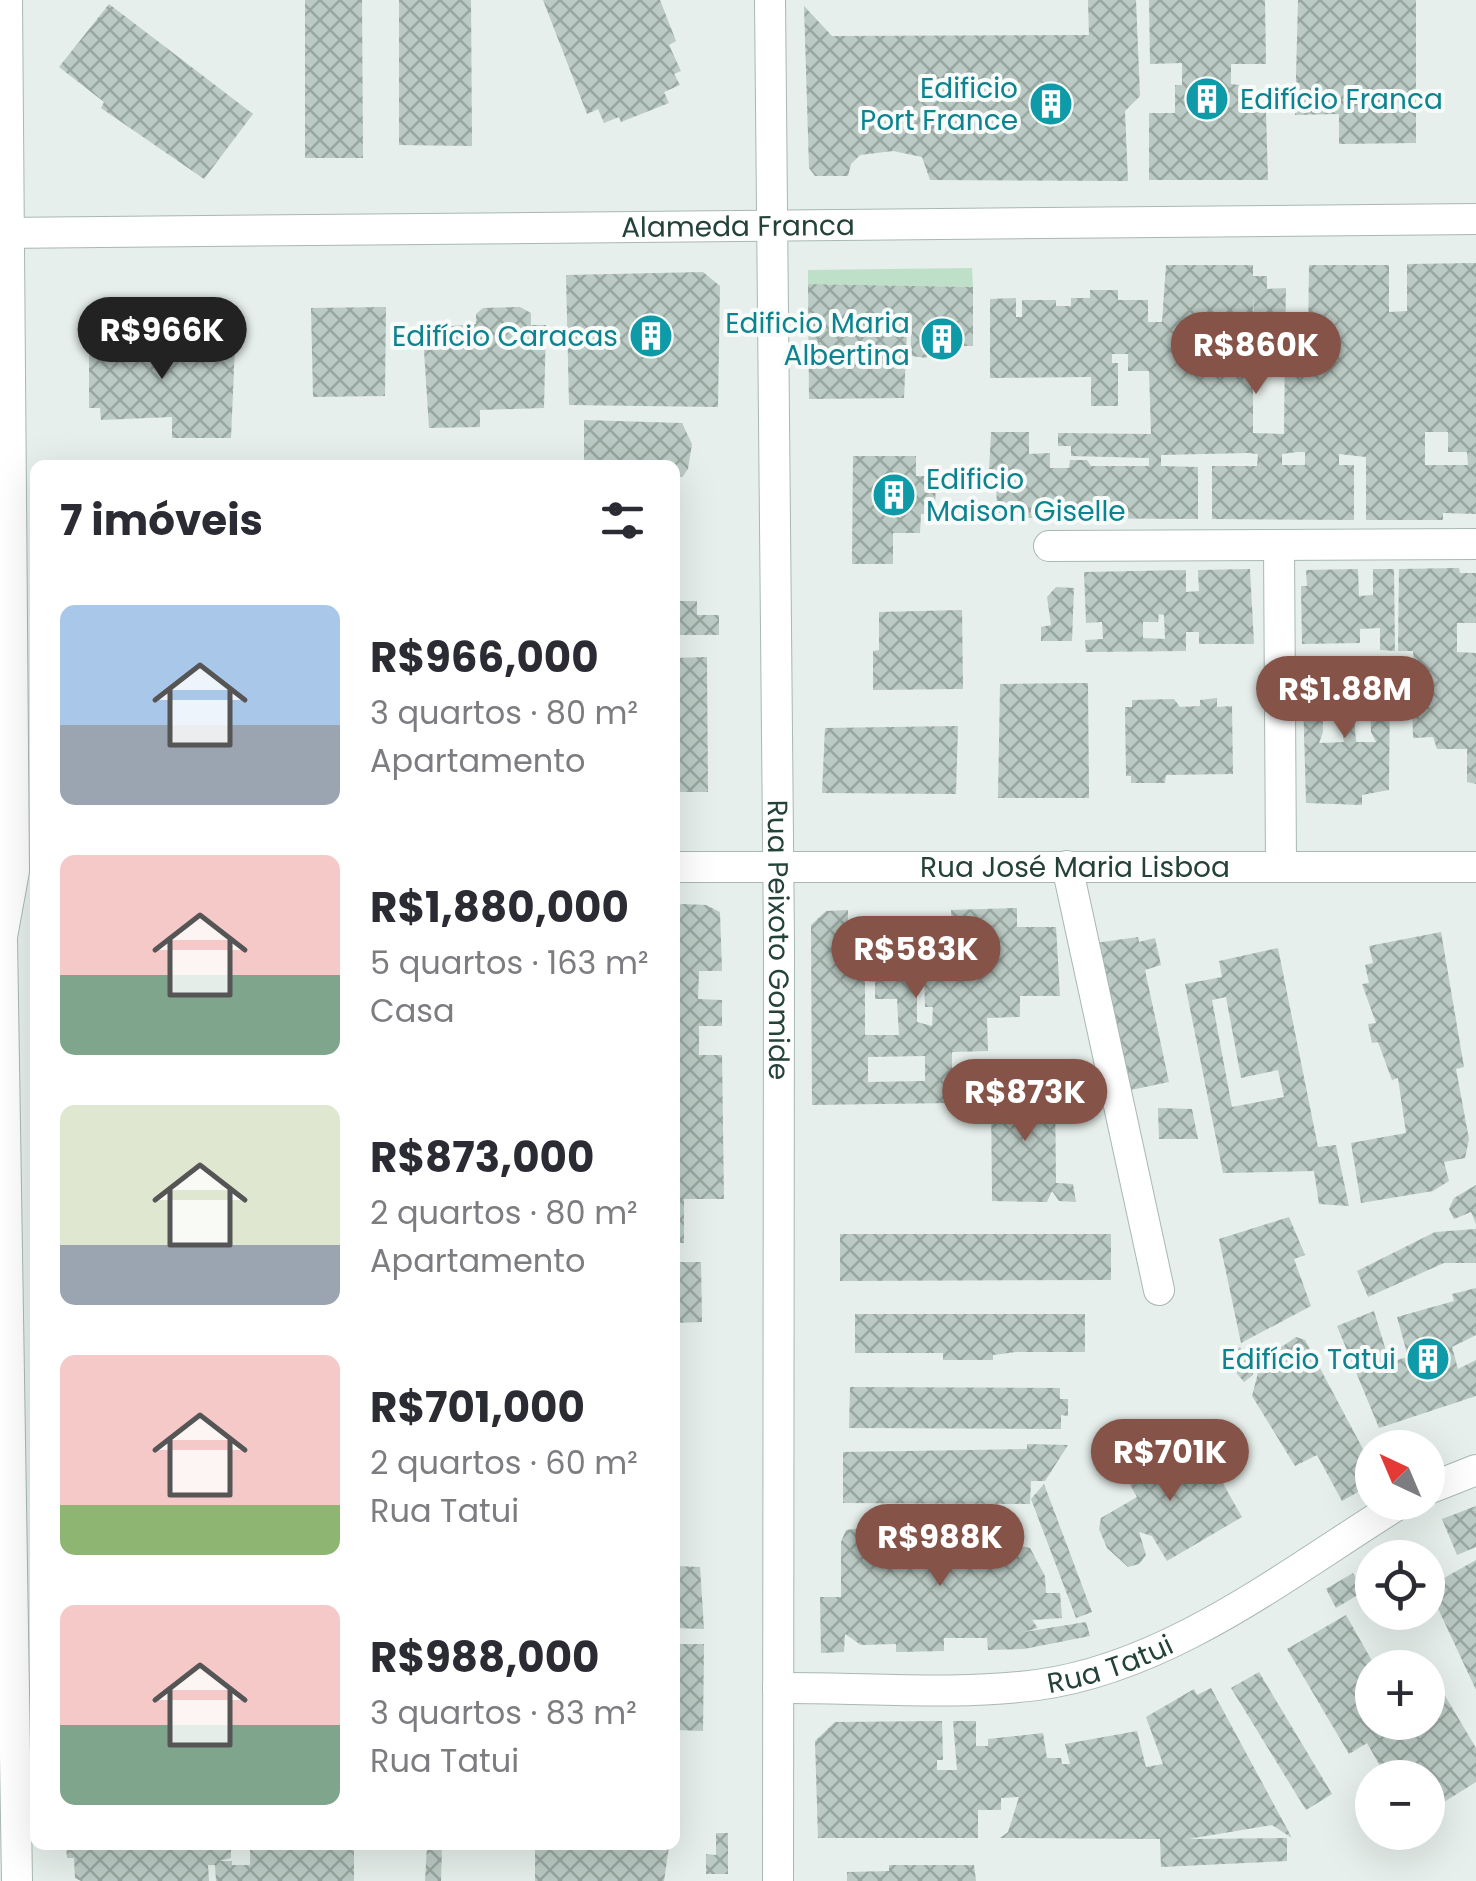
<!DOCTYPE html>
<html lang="pt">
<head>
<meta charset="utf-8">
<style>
  :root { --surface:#fff; --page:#f7f7f7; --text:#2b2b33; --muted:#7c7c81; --accent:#855347 }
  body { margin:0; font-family:Poppins,sans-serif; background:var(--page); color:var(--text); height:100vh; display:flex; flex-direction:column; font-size:38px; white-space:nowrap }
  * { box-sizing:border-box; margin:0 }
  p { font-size:32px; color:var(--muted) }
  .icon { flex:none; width:55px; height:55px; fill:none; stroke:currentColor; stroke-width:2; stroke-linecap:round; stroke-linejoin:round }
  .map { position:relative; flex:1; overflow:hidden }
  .drawer { position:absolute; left:30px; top:460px; width:650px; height:1390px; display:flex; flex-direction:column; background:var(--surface); border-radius:15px; box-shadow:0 10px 40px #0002 }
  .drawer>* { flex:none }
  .needle { width:65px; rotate:316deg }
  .tools { position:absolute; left:1355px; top:1430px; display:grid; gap:20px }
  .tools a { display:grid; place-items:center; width:90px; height:90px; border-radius:50%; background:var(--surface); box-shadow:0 10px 40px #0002; font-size:50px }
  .price { position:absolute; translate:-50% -85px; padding:0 22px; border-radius:35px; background:var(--accent); color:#fff; font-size:32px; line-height:65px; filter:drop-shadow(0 2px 5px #0008) }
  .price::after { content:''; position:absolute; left:50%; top:60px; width:30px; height:22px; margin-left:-15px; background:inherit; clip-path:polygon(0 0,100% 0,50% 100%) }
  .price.active { background:#222; color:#fff }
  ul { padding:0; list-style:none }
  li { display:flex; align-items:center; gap:30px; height:250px; padding:0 30px }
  li span { display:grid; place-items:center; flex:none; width:280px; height:200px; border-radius:15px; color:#555 }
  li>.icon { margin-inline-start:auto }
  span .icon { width:120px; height:120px; fill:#fffc; stroke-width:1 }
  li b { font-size:42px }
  h2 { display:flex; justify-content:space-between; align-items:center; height:120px; padding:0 30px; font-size:42px }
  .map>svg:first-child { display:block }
  .green { fill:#bfe0c8 }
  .building { fill:url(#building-cross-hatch); fill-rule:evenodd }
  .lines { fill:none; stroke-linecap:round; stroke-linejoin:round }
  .minor-casing { stroke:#a8b8b2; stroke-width:32 }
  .minor { stroke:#fff; stroke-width:30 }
  .labels { text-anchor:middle; stroke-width:8; stroke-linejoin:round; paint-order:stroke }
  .culture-label { font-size:28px; fill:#0d838f; stroke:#f7fbf9; text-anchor:end }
  .street-label { font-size:28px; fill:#24423a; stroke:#f7fbf9 }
</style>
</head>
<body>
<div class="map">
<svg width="1476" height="1881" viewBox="0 0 1476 1881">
  <defs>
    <pattern id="building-cross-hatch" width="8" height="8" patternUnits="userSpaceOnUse" patternTransform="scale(2.5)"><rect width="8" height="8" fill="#bbcac4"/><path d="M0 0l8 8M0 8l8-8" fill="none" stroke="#98a6a0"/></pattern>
  </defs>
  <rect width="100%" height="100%" fill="#e6efeb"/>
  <path class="green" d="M972,268L973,287L808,284V270Z"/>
  <path class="building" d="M305,0H362L363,158H305Z
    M399,0H471L472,146L399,145Z
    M543,0H660L676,41L669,45L681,71L674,74L680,85L664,92L669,103L621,122L619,117L604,123L598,109L587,114Z
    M1088,0H1136L1140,96L1125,111L1128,181L930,180L922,157L893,151L860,155L851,164L848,176H815L809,168L804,6L832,36L1089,35Z
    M1149,0H1265L1266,64H1231V84L1239,85V112H1266L1268,180H1149V113H1175V85H1182V63L1150,64Z
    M1298,0H1416V143L1339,144V114L1295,115Z
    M109,4L253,114L204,179L101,108L104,102L59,67Z
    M1476,263V514L1443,513V520H1366V457L1339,454V465H1354V520L1212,519V466H1257L1258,454L1247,453L1161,455V466L1198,467V519L1028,518V513H997L996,472H989L991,432H1029V454L1050,453V468H1069L1070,460H1087L1091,466H1149V458L1071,456V446H1058V433L1151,434L1149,371H1128V354H1112V363H1118V406H1091V377L990,378V299L1016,298V317H1022V300H1056V306H1071V298H1090V290H1118V300H1148V322H1162L1166,265H1253V276H1267V289L1286,288L1285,345H1275V361H1256L1253,296V433L1284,434L1285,346H1308L1309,265H1389V312L1407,311V264ZM1425,432H1448V452H1467L1468,465H1425ZM1297,452H1305V465H1282V454Z
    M703,272L720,286L718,407L569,405L566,275Z
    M808,284L973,287V346H927V358L911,356V333H907L904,398L809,399Z
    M386,307L385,396L313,397L311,308Z
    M520,307L531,313V325H546L544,408L480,410V427L429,428L423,335H428V328L476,324V314L483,308Z
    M108,330L167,332V347L235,346L231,438H172V417L101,420L100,408H89V344L92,333Z
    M584,420L682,423L692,444L688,469L682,477H675V465H584Z
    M853,456H916V476H936L935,514H921L920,533H893V564H852Z
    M1459,568L1460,573H1476V623H1457V652L1476,653V784L1467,782V749H1437L1433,737L1413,738L1412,700L1400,701L1399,682L1415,681L1413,651H1398L1399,569Z
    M1250,569L1254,644H1199V632H1186V651L1086,652L1085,640L1103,639L1102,622L1086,623L1084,572L1186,570V592L1199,591L1198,570ZM1159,614L1164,615L1165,639L1143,638V622H1158Z
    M1358,569L1359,596L1373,595V569H1394L1395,651L1380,650V628L1360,629V643L1302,644L1301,586H1307L1306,570Z
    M1056,587L1074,588L1072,641H1041V627L1051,625L1047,597Z
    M675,601H697V615H719V635H675Z
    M962,610L963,689L873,690V651L879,650V612Z
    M707,657L708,792H675V658Z
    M1302,660H1321L1323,732L1319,743L1344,742L1334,690L1337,677H1351L1356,742H1376L1371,732L1370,690H1363V673L1390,672L1389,790L1362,795V805L1306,803Z
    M1088,683L1089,798H998L1000,684Z
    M1217,698V707L1232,706L1233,774L1166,775L1165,783H1131V776H1126L1125,707H1132V700L1174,699L1180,707L1200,706V700Z
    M958,726L956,794L822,793L825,728Z
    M683,904L706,905L720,912L722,971H699L698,999L722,1000V1026H699V1055H722L724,1199H684V1243H675V905Z
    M1017,908V927H1056L1060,996H1020V1017L987,1018L988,1051L952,1052V1103L812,1105L811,925L826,911L848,910V926L869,925V931L895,935L922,934L952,931L951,910ZM865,981L875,982V999H897L899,1035H865ZM917,981L924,982L925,1007H933L932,1026L917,1022ZM925,1056V1081L868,1082V1057Z
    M1441,932L1464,1067L1456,1069L1469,1139L1465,1158L1444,1162L1449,1181L1433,1191L1361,1203L1351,1143L1406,1133L1398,1078L1392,1080L1378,1042L1372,1043L1368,1024L1376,1023L1362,984L1369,983L1365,965L1373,963L1369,946Z
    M1138,937L1139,942L1155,938L1161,965L1145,970L1169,1082L1126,1091L1095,943Z
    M1278,948L1318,1147L1336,1145L1349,1206L1319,1204L1314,1171L1223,1173L1185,984L1222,977L1219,961ZM1226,997L1241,1078L1278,1070L1284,1097L1232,1107L1212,1000Z
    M1017,1080L1055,1085L1056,1183L1073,1184L1076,1202L1059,1201L1052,1191L1047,1202L992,1201L991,1088L1014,1085Z
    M1158,1108L1192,1109L1198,1139H1159Z
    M1476,1185V1224L1471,1212L1454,1219L1449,1209L1454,1198Z
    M1289,1217L1305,1255L1294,1259L1311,1306L1241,1343L1219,1239Z
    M1476,1229V1263H1444L1368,1297L1357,1271L1435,1232Z
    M840,1234H1111V1280L840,1281Z
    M675,1262H701L702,1322L675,1323Z
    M1476,1288V1335L1452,1347L1458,1369L1476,1360V1396L1379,1428L1337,1326L1374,1311L1387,1354L1394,1361L1408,1357L1397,1317L1454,1301L1452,1294Z
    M855,1314H1085V1352H1016L993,1355V1360H943V1353H855Z
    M1296,1337L1305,1340L1372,1466L1367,1487L1342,1501L1317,1455L1295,1466L1252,1396L1261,1361Z
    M1240,1347L1253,1366V1375L1244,1382L1223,1357Z
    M850,1387L1060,1388V1399H1068V1416L1061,1415V1429L849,1428Z
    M1193,1431L1242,1517L1167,1561L1152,1536L1139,1532L1146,1555L1139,1564L1128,1567L1107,1548L1099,1529L1101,1518L1137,1497L1123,1472Z
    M1027,1444L1068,1445L1045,1481H1031L1030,1504L843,1503V1452L1027,1449Z
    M1044,1484L1092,1612L1076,1618L1031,1499Z
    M1476,1506V1547L1457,1555L1442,1519Z
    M893,1517H983L998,1523L1005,1543L1030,1548L1045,1576L1046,1593H1060L1062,1618L1032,1620L1038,1628L1024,1632L1086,1622L1090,1636L1024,1649L988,1650L987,1638H944V1651L896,1652V1644L861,1645L845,1634L844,1652L821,1653L820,1597H841V1542L846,1530L887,1525Z
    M1476,1560V1690L1428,1587Z
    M675,1566L700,1567L704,1629L675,1628Z
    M1353,1573L1363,1592L1336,1608L1326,1589Z
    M1346,1615L1376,1668H1372V1722H1428V1689L1438,1684L1476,1748V1782L1428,1812V1778H1387L1367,1743L1349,1754L1287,1649Z
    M675,1644H704L703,1731L675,1730Z
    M1259,1672L1332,1794L1306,1810L1231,1688Z
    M1211,1688L1292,1838L1272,1825L1188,1839L1287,1838V1861L1161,1867L1160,1839L1000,1838L1008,1832L1019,1797L1001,1798V1810H978V1838H818L815,1741L835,1722L942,1721L943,1760H937V1770H957L953,1721H976V1746H988V1739L1043,1733L1047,1758H1061L1062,1764H1070L1065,1744L1137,1731L1146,1767L1163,1764L1146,1717L1194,1689L1197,1695Z
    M716,1833H728V1874H706V1854L716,1855Z
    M66,1845H231V1858L219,1861H232V1865H250V1848L242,1845H354V1881H216L215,1865H208L209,1881H81L75,1878L74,1858H67Z
    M427,1845H442L441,1881H425Z
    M535,1845H669V1847L664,1881H535Z
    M889,1865H974L976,1881H847V1872L889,1871Z"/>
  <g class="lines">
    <defs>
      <g id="minor">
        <path d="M7,0L14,871L2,937L17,1881"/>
        <path id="s1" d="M770,0L779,944L778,1881"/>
        <path id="s2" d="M0,233L1476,219"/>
        <path d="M1279,545L1281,866"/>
        <path d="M1049,546L1476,544"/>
        <path d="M1067,866L1159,1290"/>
        <path id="s3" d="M675,867H1476"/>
        <path d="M1428,1489L1476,1470"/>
        <path id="s4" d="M778,1688C862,1687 952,1696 1037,1685C1171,1667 1289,1572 1402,1502"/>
      </g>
    </defs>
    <use href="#minor" class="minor-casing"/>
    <use href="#minor" class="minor"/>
  </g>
  <defs>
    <symbol id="building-disc" viewBox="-11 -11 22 22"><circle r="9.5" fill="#0f9aa8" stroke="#f7fbf9"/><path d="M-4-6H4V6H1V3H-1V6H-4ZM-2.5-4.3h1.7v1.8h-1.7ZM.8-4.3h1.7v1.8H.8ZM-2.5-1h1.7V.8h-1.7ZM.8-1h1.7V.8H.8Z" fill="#fff"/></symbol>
  </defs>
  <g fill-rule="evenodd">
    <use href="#building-disc" x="1182" y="74" width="50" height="50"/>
    <use href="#building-disc" x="1026" y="79" width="50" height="50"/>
    <use href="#building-disc" x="626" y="311" width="50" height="50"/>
    <use href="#building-disc" x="917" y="314" width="50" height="50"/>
    <use href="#building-disc" x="869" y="470" width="50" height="50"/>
    <use href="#building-disc" x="1403" y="1334" width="50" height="50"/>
  </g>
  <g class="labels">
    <g class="culture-label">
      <text x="1018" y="98">Edificio<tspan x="1018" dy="32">Port France</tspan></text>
      <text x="1240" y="109" text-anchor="start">Edifício Franca</text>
      <text x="910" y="333">Edificio Maria<tspan x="910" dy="32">Albertina</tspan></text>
      <text x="618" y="346">Edifício Caracas</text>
      <text x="926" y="489" text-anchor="start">Edificio<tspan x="926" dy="32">Maison Giselle</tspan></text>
      <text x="1396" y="1369">Edifício Tatui</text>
    </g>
    <g class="street-label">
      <text dy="10" stroke="none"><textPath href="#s2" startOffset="738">Alameda Franca</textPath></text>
      <text dy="10" stroke="none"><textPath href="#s3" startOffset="400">Rua José Maria Lisboa</textPath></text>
      <text dy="10" stroke="none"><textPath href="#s1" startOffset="940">Rua Peixoto Gomide</textPath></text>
      <text dy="10" stroke="none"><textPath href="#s4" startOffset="335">Rua Tatui</textPath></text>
    </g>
  </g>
</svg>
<div class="tools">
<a><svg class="needle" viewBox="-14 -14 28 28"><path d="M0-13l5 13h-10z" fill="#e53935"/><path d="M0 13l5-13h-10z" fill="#7c7c81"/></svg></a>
<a><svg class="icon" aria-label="locate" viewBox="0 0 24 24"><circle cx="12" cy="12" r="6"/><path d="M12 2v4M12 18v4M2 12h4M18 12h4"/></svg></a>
<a>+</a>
<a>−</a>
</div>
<b class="price active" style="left:162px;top:382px">R$966K</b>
<b class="price" style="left:1256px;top:397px">R$860K</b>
<b class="price" style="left:1345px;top:741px">R$1.88M</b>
<b class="price" style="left:916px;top:1001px">R$583K</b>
<b class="price" style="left:1025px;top:1144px">R$873K</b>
<b class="price" style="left:1170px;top:1504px">R$701K</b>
<b class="price" style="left:940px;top:1589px">R$988K</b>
<section class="drawer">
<h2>7 imóveis<svg class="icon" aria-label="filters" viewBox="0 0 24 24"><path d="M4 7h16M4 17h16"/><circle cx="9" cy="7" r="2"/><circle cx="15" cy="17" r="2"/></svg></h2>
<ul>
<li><span style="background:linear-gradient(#a9c7e8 60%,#9aa5b1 0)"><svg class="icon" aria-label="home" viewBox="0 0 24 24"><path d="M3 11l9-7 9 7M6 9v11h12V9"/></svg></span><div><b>R$966,000</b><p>3 quartos · 80 m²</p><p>Apartamento</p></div></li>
<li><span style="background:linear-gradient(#f6c9c9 60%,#7fa58c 0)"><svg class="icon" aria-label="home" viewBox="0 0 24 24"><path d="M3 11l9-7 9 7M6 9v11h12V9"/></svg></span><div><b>R$1,880,000</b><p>5 quartos · 163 m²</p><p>Casa</p></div></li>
<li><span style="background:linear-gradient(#dfe7d0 70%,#9aa5b1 0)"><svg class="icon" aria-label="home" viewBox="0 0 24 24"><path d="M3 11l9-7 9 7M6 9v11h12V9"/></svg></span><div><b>R$873,000</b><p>2 quartos · 80 m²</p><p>Apartamento</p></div></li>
<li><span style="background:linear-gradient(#f6c9c9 75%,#8fb573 0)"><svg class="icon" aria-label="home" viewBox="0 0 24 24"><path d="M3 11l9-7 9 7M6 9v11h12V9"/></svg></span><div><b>R$701,000</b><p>2 quartos · 60 m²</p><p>Rua Tatui</p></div></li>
<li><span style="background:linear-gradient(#f6c9c9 60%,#7fa58c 0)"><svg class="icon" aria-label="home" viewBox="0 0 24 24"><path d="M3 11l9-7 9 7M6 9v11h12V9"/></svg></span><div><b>R$988,000</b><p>3 quartos · 83 m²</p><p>Rua Tatui</p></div></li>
</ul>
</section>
</div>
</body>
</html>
